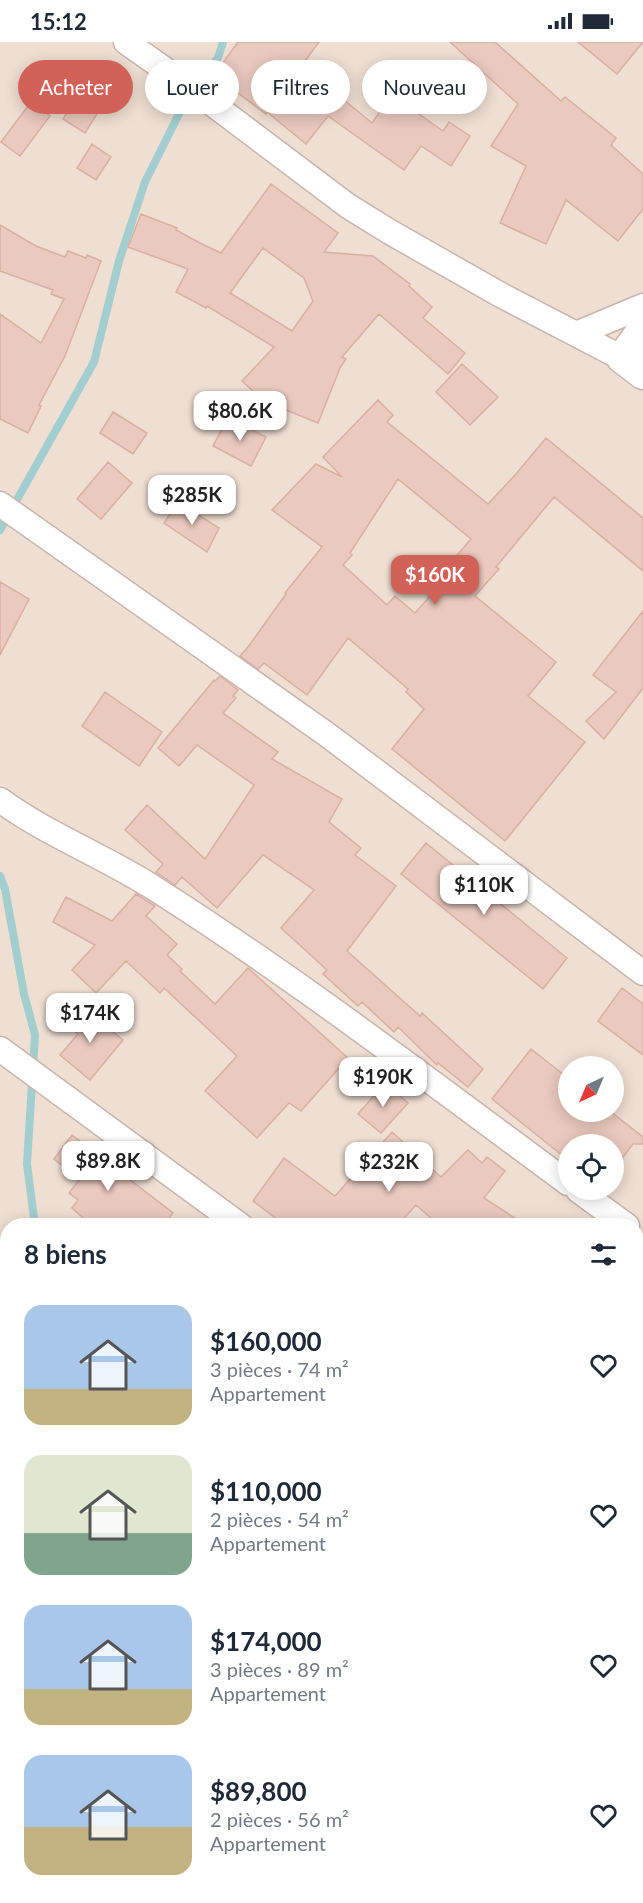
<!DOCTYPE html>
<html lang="fr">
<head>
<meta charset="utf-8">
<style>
  :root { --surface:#fff; --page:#f2f2f3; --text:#1f2937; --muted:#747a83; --accent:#d26258 }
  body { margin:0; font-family:Lato,sans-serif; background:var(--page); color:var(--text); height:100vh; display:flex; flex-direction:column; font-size:22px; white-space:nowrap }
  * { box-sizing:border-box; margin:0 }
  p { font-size:20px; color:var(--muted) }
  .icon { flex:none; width:33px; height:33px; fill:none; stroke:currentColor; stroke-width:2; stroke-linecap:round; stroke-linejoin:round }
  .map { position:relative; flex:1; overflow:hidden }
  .panel { position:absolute; left:0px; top:1176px; width:644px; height:686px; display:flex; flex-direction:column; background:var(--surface); border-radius:24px 24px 0 0; box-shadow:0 3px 15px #0003 }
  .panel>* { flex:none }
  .hud { position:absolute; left:18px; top:18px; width:608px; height:54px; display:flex; gap:12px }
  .needle { width:39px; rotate:224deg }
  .controls { position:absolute; left:558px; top:1014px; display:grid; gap:12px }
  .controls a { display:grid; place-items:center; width:66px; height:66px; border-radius:50%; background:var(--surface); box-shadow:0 3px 15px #0003; font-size:30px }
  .price { position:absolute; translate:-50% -51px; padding:0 14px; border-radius:12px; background:#fff; color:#222; font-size:20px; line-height:39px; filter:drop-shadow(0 2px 3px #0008) }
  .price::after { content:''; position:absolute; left:50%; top:36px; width:18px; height:14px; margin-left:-9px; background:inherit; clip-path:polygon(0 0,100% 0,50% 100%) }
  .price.active { background:var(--accent); color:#fff }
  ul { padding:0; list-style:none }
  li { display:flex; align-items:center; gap:18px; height:150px; padding:0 24px }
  li span { display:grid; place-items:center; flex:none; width:168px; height:120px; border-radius:18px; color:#555 }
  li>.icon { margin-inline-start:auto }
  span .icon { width:72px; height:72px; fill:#fffc; stroke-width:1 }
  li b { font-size:26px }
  h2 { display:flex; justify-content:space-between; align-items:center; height:72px; padding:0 24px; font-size:26px }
  .pill { padding:0 21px; border-radius:27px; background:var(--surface); box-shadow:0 3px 15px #0003; font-size:21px; line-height:54px }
  .pill.active { background:var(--accent); color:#fff }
  .status { display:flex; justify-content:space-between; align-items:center; height:42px; padding:0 30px; background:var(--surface); direction:ltr }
  .status svg { height:16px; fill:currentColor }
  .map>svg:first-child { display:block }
  .residential { fill:#efded2; fill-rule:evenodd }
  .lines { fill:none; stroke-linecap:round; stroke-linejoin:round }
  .stream { stroke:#a2cecf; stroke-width:8 }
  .building { fill:#eac9be; stroke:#daafa1; stroke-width:1.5; fill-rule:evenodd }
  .minor-casing { stroke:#c7b4ac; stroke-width:27 }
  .tertiary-casing { stroke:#c7b4ac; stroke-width:33 }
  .minor { stroke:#fff; stroke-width:24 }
  .tertiary { stroke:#fff; stroke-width:30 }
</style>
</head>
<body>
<div class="status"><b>15:12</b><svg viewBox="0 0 49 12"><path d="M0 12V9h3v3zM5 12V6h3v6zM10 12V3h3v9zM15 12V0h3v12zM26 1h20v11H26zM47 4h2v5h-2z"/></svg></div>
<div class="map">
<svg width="643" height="1861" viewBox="0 0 643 1861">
  <rect width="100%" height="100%" fill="#f8ede3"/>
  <path class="residential" d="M0,0H643V1861H0ZM568,1024H614V1070H568ZM568,1102H614V1148H568ZM8,1184H636V1854H8Z"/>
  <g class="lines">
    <path class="stream" d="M0,488L94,320L119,219L145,140L185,60L218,16L223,0
      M0,834L5,847L24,952L35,993L27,1122L35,1184
      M216,1854L218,1861"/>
  </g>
  <path class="building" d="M238,0H319L302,23L372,81L392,53L443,89L449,80L470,94L451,124L421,104L404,128L328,74L306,102L267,70L266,72L214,33Z
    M450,0H495L561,59L565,55L616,96L611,103L643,132V167L618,199L566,158L546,202L500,181L526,124L491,104L518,62Z
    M578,0H643L617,32Z
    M80,50L102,64L85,91L63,77Z
    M31,60L50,74L20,114L1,100Z
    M92,102L111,115L96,138L77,126Z
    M271,142L338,191L324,210L373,214L410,242L409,244L432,265L423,276L465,311L448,332L379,272L342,315L346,317L340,326L318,381L281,366L278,372L242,339L274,305L207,264L206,266L176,250L188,227L128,205L141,172L177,186L176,188L200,201L221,211ZM263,206L304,236L313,259L292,289L230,251Z
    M0,183L36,204L65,215L68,209L86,216L87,213L101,219L65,314L39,363L41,364L28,391L0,377V272L41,301L64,257L51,252L53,248L0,229Z
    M462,322L498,355L470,383L436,350Z
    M378,358L393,373L387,380L488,462L516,432L546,396L643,476V529L554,455L496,525L499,527L475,554L556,620L528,654L585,700L505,799L392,707L424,667L406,650L408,647L348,596L307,653L264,621L258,627L240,614L248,605L286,552L285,551L322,505L272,468L316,422L342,435L323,415ZM398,437L471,497L446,526L451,530L415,571L395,554L387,563L343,523L352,513L350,511Z
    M113,370L147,391L133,412L100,391Z
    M228,376L266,395L251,424L213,404Z
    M108,420L132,441L101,477L77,457Z
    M178,460L219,486L207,510L164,481Z
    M0,540L29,557L0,613Z
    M643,569V646L604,697L586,679L616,650L593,633Z
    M220,634L238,648L233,654L236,656L223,671L278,710L272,717L342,757L329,780L361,806L355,813L396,844L347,909L420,974L422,971L483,1027L468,1045L438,1021L437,1023L398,985L394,990L362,960L358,964L323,932L327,928L281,886L314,848L263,813L217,866L182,835L175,843L156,830L163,822L125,788L147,763L205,817L254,743L197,703L179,724L158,706L214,638L215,639Z
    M105,650L162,690L139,724L82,684Z
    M426,801L567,916L543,947L401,832Z
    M136,852L155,864L146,874L177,902L167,913L182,927L180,929L215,962L248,926L348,1016L301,1069L289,1061L257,1096L205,1049L237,1014L164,946L160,951L126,919L96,951L72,928L95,903L53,880L66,855L112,879Z
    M622,946L643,962V1013L598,979Z
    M84,966L123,998L90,1038L60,1013L78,992L69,984Z
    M531,1007L568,1036V1070H611L643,1095V1102H633L614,1127V1102H568V1118L492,1057Z
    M385,1041L408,1061L381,1091L358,1072Z
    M392,1090L441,1135L468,1108L482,1121L487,1115L505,1129L484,1156L527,1184H440L416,1163L397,1184H286L253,1159L284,1116L335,1154Z
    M72,1093L173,1171L163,1184H92L72,1166L78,1158L69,1151L80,1137L54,1117Z"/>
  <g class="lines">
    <defs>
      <path id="minor" d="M126,0L198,51L348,164L390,190L499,252L622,316
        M576,292L643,264
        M0,462L329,694L643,931
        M0,758C48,793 104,814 154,846C297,937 432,1041 568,1141
        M0,1007L241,1184
        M578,1148L627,1184
        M0,1296L8,1301
        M636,1473L643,1478
        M0,1593L8,1598
        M636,1776L643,1780
        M0,1844L8,1834
        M334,1854L342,1861"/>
      <path id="tertiary" d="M643,287L622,316L643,332"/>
    </defs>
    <use href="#minor" class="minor-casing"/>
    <use href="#tertiary" class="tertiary-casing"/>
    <use href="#minor" class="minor"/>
    <use href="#tertiary" class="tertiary"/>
  </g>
</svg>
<div class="controls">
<a><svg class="needle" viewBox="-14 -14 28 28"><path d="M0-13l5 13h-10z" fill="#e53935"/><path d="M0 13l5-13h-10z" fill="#747a83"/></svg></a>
<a><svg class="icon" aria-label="locate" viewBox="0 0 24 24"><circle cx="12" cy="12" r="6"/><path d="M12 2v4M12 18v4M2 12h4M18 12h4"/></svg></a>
</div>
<b class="price" style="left:240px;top:400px">$80.6K</b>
<b class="price" style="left:192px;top:484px">$285K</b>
<b class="price active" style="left:435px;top:564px">$160K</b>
<b class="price" style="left:484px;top:874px">$110K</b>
<b class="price" style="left:90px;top:1002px">$174K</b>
<b class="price" style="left:383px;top:1066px">$190K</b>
<b class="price" style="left:108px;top:1150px">$89.8K</b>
<b class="price" style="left:389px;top:1151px">$232K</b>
<div class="hud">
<a class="pill active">Acheter</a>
<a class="pill">Louer</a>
<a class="pill">Filtres</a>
<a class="pill">Nouveau</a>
</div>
<section class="panel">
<h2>8 biens<svg class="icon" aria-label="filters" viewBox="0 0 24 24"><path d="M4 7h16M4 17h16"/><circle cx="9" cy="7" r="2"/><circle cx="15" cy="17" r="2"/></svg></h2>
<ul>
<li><span style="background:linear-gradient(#a9c7e8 70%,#c2b280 0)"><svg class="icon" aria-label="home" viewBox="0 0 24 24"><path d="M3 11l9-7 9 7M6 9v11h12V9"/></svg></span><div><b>$160,000</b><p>3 pièces · 74 m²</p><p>Appartement</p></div><svg class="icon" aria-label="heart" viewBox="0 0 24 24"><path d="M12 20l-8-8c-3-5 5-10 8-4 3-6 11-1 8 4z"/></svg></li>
<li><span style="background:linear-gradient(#dfe7d0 65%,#7fa58c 0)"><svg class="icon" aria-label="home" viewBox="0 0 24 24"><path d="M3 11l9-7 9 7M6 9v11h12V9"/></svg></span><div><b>$110,000</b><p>2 pièces · 54 m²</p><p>Appartement</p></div><svg class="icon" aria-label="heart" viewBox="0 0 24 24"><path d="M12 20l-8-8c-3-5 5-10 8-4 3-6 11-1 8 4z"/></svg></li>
<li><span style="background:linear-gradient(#a9c7e8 70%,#c2b280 0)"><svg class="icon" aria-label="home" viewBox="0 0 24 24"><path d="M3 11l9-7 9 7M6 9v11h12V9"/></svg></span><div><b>$174,000</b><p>3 pièces · 89 m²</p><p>Appartement</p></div><svg class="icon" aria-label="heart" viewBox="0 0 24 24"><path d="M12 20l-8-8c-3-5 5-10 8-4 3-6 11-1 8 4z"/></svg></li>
<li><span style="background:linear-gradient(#a9c7e8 60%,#c2b280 0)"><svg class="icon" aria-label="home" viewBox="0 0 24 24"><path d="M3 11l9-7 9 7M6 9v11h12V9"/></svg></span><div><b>$89,800</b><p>2 pièces · 56 m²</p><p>Appartement</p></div><svg class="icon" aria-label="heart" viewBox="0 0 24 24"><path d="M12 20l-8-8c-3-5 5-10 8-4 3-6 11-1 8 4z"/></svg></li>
</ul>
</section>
</div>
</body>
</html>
